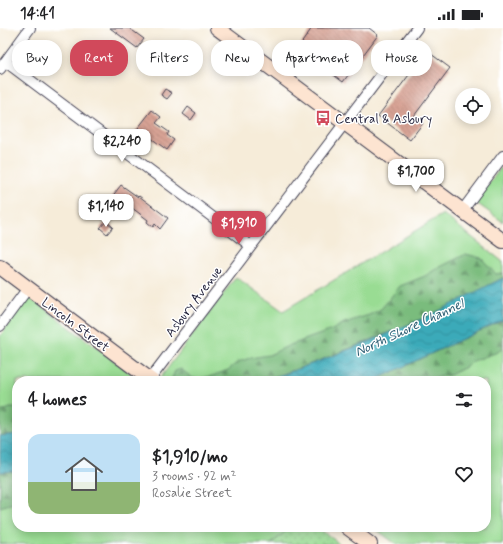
<!DOCTYPE html>
<html lang="en">
<head>
<meta charset="utf-8">
<style>
  :root { --surface:#fff; --page:#f6f6f6; --text:#202124; --muted:#757577; --accent:#d1495b }
  body { margin:0; font-family:Mynerve,sans-serif; background:var(--page); color:var(--text); height:100vh; display:flex; flex-direction:column; font-size:15px; white-space:nowrap }
  * { box-sizing:border-box; margin:0 }
  p { font-size:13px; color:var(--muted) }
  .icon { flex:none; width:22px; height:22px; fill:none; stroke:currentColor; stroke-width:2; stroke-linecap:round; stroke-linejoin:round }
  .map { position:relative; flex:1; overflow:hidden }
  .details { position:absolute; left:12px; top:348px; width:479px; height:156px; display:flex; flex-direction:column; background:var(--surface); border-radius:16px; box-shadow:0 2px 10px #0003 }
  .details>* { flex:none }
  .hud { position:absolute; left:12px; top:12px; width:479px; height:36px; display:flex; gap:8px }
  .buttons { position:absolute; left:455px; top:60px; display:grid; gap:8px }
  .buttons a { display:grid; place-items:center; width:36px; height:36px; border-radius:50%; background:var(--surface); box-shadow:0 2px 10px #0003; font-size:20px }
  .price { position:absolute; translate:-50% -34px; padding:0 9px; border-radius:8px; background:#fff; color:#222; font-size:13px; line-height:26px; filter:drop-shadow(0 1px 2px #0008) }
  .price::after { content:''; position:absolute; left:50%; top:24px; width:12px; height:9px; margin-left:-6px; background:inherit; clip-path:polygon(0 0,100% 0,50% 100%) }
  .price.active { background:var(--accent); color:#fff }
  ul { padding:0; list-style:none }
  li { display:flex; align-items:center; gap:12px; height:100px; padding:0 16px }
  li span { display:grid; place-items:center; flex:none; width:112px; height:80px; border-radius:12px; color:#555 }
  li>.icon { margin-inline-start:auto }
  span .icon { width:48px; height:48px; fill:#fffc; stroke-width:1 }
  li b { font-size:17px }
  h2 { display:flex; justify-content:space-between; align-items:center; height:48px; padding:0 16px; font-size:17px }
  .tag { padding:0 14px; border-radius:16px; background:var(--surface); box-shadow:0 2px 10px #0003; font-size:14px; line-height:36px }
  .tag.active { background:var(--accent); color:#fff }
  .status { display:flex; justify-content:space-between; align-items:center; height:28px; padding:0 20px; background:var(--surface); direction:ltr }
  .status svg { height:11px; fill:currentColor }
  .map>svg:first-child { display:block }
  .green { fill:#99dc93; stroke:#5e7f67 }
  .forest { fill:url(#forest-firs); stroke:#4e6f5c }
  .park { fill:url(#park-dots); stroke:#5e7f67 }
  .water { fill:url(#water-waves); stroke:#2e667a }
  .building { fill:url(#building-back-hatch) }
  .lines { fill:none; stroke-linecap:round; stroke-linejoin:round }
  .street-casing { stroke:#424053; stroke-width:12 }
  .secondary-casing { stroke:#424053; stroke-width:16 }
  .street { stroke:#fff; stroke-width:10 }
  .secondary { stroke:#fde4d1; stroke-width:14 }
  .labels { text-anchor:middle; stroke-width:3; stroke-linejoin:round; paint-order:stroke }
  .poi-label { font-size:13px; fill:#22223b; stroke:#fff; text-anchor:start }
  .street-label { font-size:13px; fill:#22223b; stroke:#fff }
  .water-label { font-size:14px; font-style:italic; fill:#2d5f74; stroke:#fff }
</style>
</head>
<body>
<div class="status"><b>14:41</b><svg viewBox="0 0 49 12"><path d="M0 12V9h3v3zM5 12V6h3v6zM10 12V3h3v9zM15 12V0h3v12zM26 1h20v11H26zM47 4h2v5h-2z"/></svg></div>
<div class="map">
<svg width="503" height="516" viewBox="0 0 503 516">
  <defs>
    <pattern id="forest-firs" width="22" height="20" patternUnits="userSpaceOnUse"><rect width="22" height="20" fill="#7abc7d"/><path d="M5 1l3.5 6h-7zM16 11l3.5 6h-7z" fill="#649868"/></pattern>
    <pattern id="park-dots" width="8" height="8" patternUnits="userSpaceOnUse"><rect width="8" height="8" fill="#99dc93"/><path d="M2 2h.1M6 6h.1" fill="none" stroke="#84bc80" stroke-width="1.8" stroke-linecap="round"/></pattern>
    <pattern id="water-waves" width="16" height="10" patternUnits="userSpaceOnUse"><rect width="16" height="10" fill="#3baab9"/><path d="M0 5q4-4 8 0t8 0" fill="none" stroke="#318a98"/></pattern>
    <pattern id="building-back-hatch" width="6" height="6" patternUnits="userSpaceOnUse"><rect width="6" height="6" fill="#d8a394"/><path d="M-1 5l2 2M0 0l6 6M5-1l2 2" fill="none" stroke="#af847a"/></pattern>
  </defs>
  <rect width="100%" height="100%" fill="#fff"/>
  <filter id="ink" filterUnits="userSpaceOnUse"><feTurbulence type="fractalNoise" baseFrequency=".025" numOctaves="2"/><feDisplacementMap in="SourceGraphic" scale="8" xChannelSelector="R" yChannelSelector="G"/><feConvolveMatrix kernelMatrix="1 2 1 2 8 2 1 2 1" color-interpolation-filters="sRGB"/></filter>
  <filter id="wash" filterUnits="userSpaceOnUse"><feTurbulence type="fractalNoise" baseFrequency=".012" numOctaves="4" result="noise"/><feDisplacementMap in="SourceGraphic" scale="16" xChannelSelector="R" yChannelSelector="G"/><feGaussianBlur stdDeviation="0.9" result="paint"/><feColorMatrix in="noise" values="0 0 0 0 0 0 0 0 0 0 0 0 0 0 0 0 0 1.4 0 .05"/><feComposite in="paint" operator="in"/></filter>
  <g filter="url(#wash)">
    <rect width="100%" height="100%" fill="#f6ecd9"/>
    <path class="green" d="M503,137V194L475,174Z
      M443,186L503,234V516H396L373,499H486V353H158L236,249L283,283Z
      M29,271H32L141,353H17V499H291L271,516H0V308L26,272Z"/>
    <path class="forest" d="M466,226L481,230L496,246L503,245V250L441,282L410,296L321,332L264,353H171L175,343L181,341L192,350L198,351L212,348L228,342L238,334L250,330L269,327L290,317L332,302L344,295L369,287L381,281L400,258L425,248L436,241Z
      M503,292V320L498,324L473,333L466,339L450,347L434,350L429,353H373Z
      M10,380H17V406L0,408V384Z
      M17,443V474L0,479V444Z"/>
    <path class="park" d="M291,499H317L340,516H271Z"/>
    <path class="water" d="M503,250V292L373,353H264C313,336 362,317 410,296C442,283 472,265 503,250Z
      M17,406V443L0,444V408Z"/>
    <g id="blocks">
      <path class="building" d="M110,0H129L144,11L137,20Z
        M312,0H369L378,7L343,54L298,20Z
        M427,23L450,40L414,88L423,95L410,112L378,88Z
        M165,61L172,65L167,71L161,67Z
        M188,79L196,85L191,92L183,86Z
        M152,82L161,89L156,95L169,104L167,107L174,112L167,122L147,107L144,110L135,104Z
        M121,157L138,169L139,168L168,190L160,201L155,196L153,199L147,194L148,192L123,173L118,181L108,174Z
        M106,193L113,199L107,206L100,200Z"/>
    </g>
  </g>
  <g filter="url(#ink)">
    <use href="#blocks" fill-opacity="0" stroke="#424053" stroke-width="1"/>
    <g class="lines">
      <defs>
        <path id="street" d="M6,34L251,218
          M0,41L30,0
          M462,183L503,128
          M0,298L28,260
          M150,351L417,0"/>
        <path id="secondary" d="M217,0L503,213
          M0,239L152,353
          M347,499L370,516"/>
      </defs>
      <use href="#street" class="street-casing"/>
      <use href="#secondary" class="secondary-casing"/>
      <use href="#street" class="street"/>
      <use href="#secondary" class="secondary"/>
    </g>
  </g>
  <defs>
    <symbol id="bus-bare" viewBox="-9 -9 18 18"><path d="M-5-6H5V4H4V6H2V4H-2V6H-4V4H-5ZM-3.5-4V0h7V-4ZM-3.5 1.2v1.5H-2V1.2ZM2 1.2v1.5H3.5V1.2Z" fill="#d1495b" stroke="#fff" stroke-width="2.5" paint-order="stroke"/></symbol>
  </defs>
  <g fill-rule="evenodd">
    <use href="#bus-bare" x="312" y="79" width="22" height="22"/>
  </g>
  <g class="labels">
    <g class="poi-label">
      <text x="335" y="95">Central &amp; Asbury</text>
    </g>
    <g class="street-label">
      <text transform="translate(193 273) rotate(-53)" y="5">Asbury Avenue</text>
      <text transform="translate(76 296) rotate(37)" y="5">Lincoln Street</text>
    </g>
    <g class="water-label">
      <text transform="translate(409 299) rotate(-25)" y="5">North Shore Channel</text>
    </g>
  </g>
</svg>
<div class="buttons">
<a><svg class="icon" aria-label="locate" viewBox="0 0 24 24"><circle cx="12" cy="12" r="6"/><path d="M12 2v4M12 18v4M2 12h4M18 12h4"/></svg></a>
</div>
<b class="price" style="left:122px;top:135px">$2,240</b>
<b class="price" style="left:416px;top:165px">$1,700</b>
<b class="price" style="left:106px;top:200px">$1,140</b>
<b class="price active" style="left:239px;top:217px">$1,910</b>
<div class="hud">
<a class="tag">Buy</a>
<a class="tag active">Rent</a>
<a class="tag">Filters</a>
<a class="tag">New</a>
<a class="tag">Apartment</a>
<a class="tag">House</a>
</div>
<section class="details">
<h2>4 homes<svg class="icon" aria-label="filters" viewBox="0 0 24 24"><path d="M4 7h16M4 17h16"/><circle cx="9" cy="7" r="2"/><circle cx="15" cy="17" r="2"/></svg></h2>
<ul>
<li><span style="background:linear-gradient(#bfe0f5 60%,#8fb573 0)"><svg class="icon" aria-label="home" viewBox="0 0 24 24"><path d="M3 11l9-7 9 7M6 9v11h12V9"/></svg></span><div><b>$1,910/mo</b><p>3 rooms · 92 m²</p><p>Rosalie Street</p></div><svg class="icon" aria-label="heart" viewBox="0 0 24 24"><path d="M12 20l-8-8c-3-5 5-10 8-4 3-6 11-1 8 4z"/></svg></li>
</ul>
</section>
</div>
</body>
</html>
